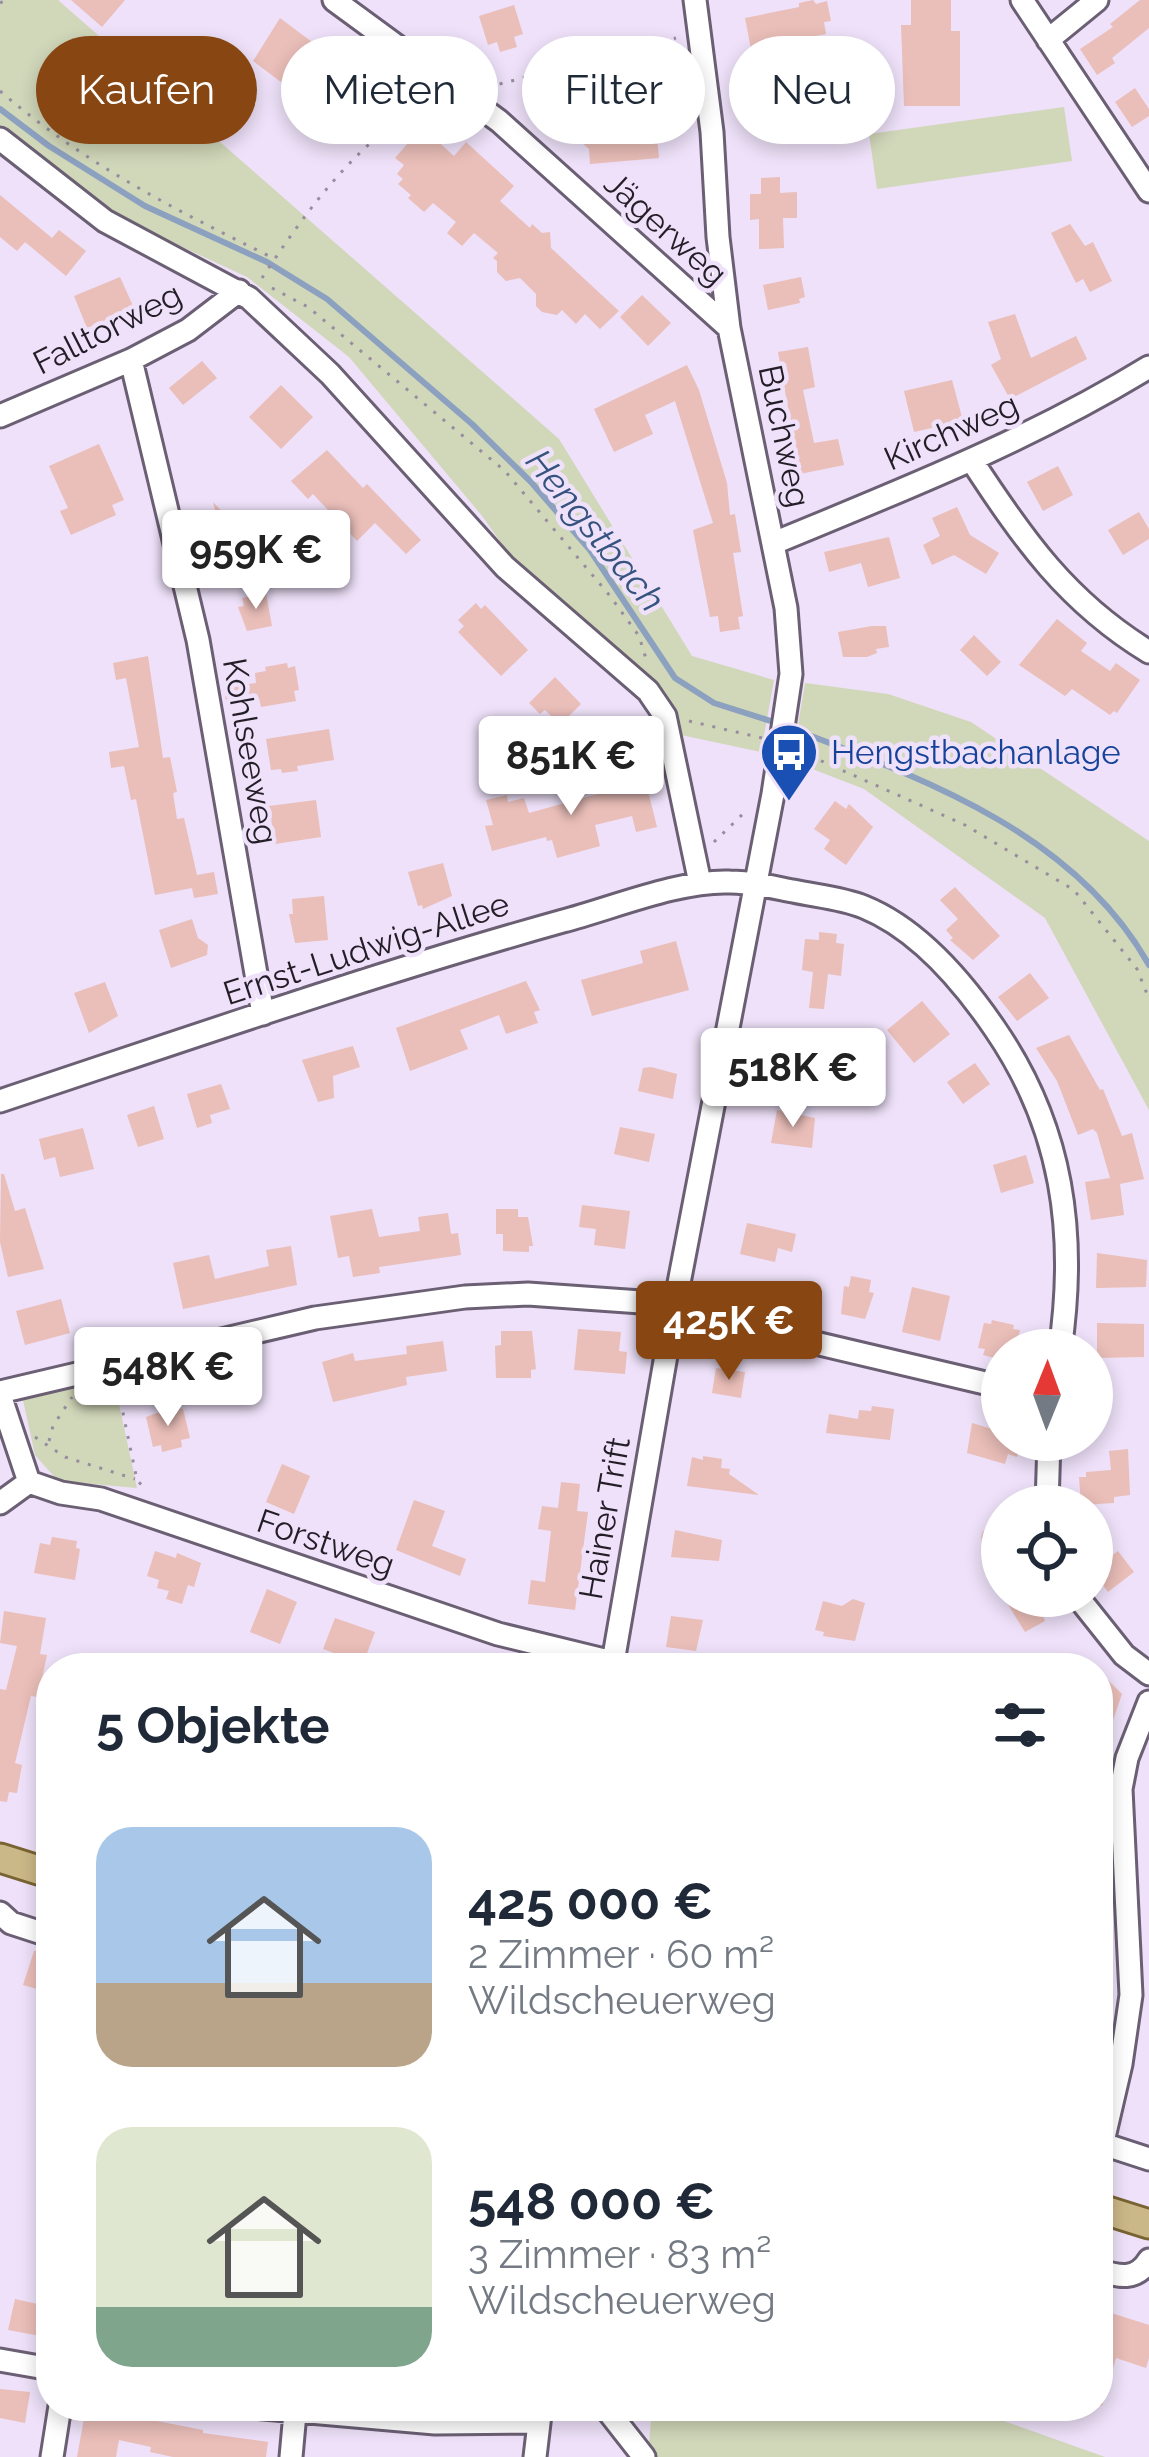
<!DOCTYPE html>
<html lang="de">
<head>
<meta charset="utf-8">
<style>
  :root { --surface:#fff; --page:#f2f2f3; --text:#1f2937; --muted:#747a83; --accent:#884613 }
  body { margin:0; font-family:Raleway,sans-serif; background:var(--page); color:var(--text); height:100vh; display:flex; flex-direction:column; font-size:45px; white-space:nowrap }
  * { box-sizing:border-box; margin:0 }
  p { font-size:39px; color:var(--muted) }
  .icon { flex:none; width:66px; height:66px; fill:none; stroke:currentColor; stroke-width:2; stroke-linecap:round; stroke-linejoin:round }
  .map { position:relative; flex:1; overflow:hidden }
  .details { position:absolute; left:36px; top:1653px; width:1077px; height:768px; display:flex; flex-direction:column; background:var(--surface); border-radius:48px; box-shadow:0 6px 18px #0003 }
  .details>* { flex:none }
  .top-card { position:absolute; left:36px; top:36px; width:1077px; height:108px; display:flex; gap:24px }
  .needle { width:78px; rotate:1deg }
  .fabs { position:absolute; left:981px; top:1329px; display:grid; gap:24px }
  .fabs a { display:grid; place-items:center; width:132px; height:132px; border-radius:50%; background:var(--surface); box-shadow:0 6px 18px #0003; font-size:60px }
  .price { position:absolute; translate:-50% -102px; padding:0 27px; border-radius:12px; background:#fff; color:#222; font-size:39px; line-height:78px; filter:drop-shadow(0 3px 6px #0008) }
  .price::after { content:''; position:absolute; left:50%; top:72px; width:36px; height:27px; margin-left:-18px; background:inherit; clip-path:polygon(0 0,100% 0,50% 100%) }
  .price.selected { background:var(--accent); color:#fff }
  ul { padding:0; list-style:none }
  li { display:flex; align-items:center; gap:36px; height:300px; padding:0 60px }
  li span { display:grid; place-items:center; flex:none; width:336px; height:240px; border-radius:36px; color:#555 }
  li>.icon { margin-inline-start:auto }
  span .icon { width:144px; height:144px; fill:#fffc; stroke-width:1 }
  li b { font-size:51px }
  h2 { display:flex; justify-content:space-between; align-items:center; height:144px; padding:0 60px; font-size:51px }
  .tag { padding:0 42px; border-radius:54px; background:var(--surface); box-shadow:0 6px 18px #0003; font-size:42px; line-height:108px }
  .tag.selected { background:var(--accent); color:#fff }
  .map>svg:first-child { display:block }
  .green { fill:#d1d7b9 }
  .lines { fill:none; stroke-linecap:round; stroke-linejoin:round }
  .stream { stroke:#8ca0bf; stroke-width:6 }
  .building { fill:#eabeb9 }
  .minor-casing { stroke:#6b5f74; stroke-width:27 }
  .major-casing { stroke:#7a6332; stroke-width:33 }
  .path { stroke:#978d9f; stroke-width:3; stroke-dasharray:3 9; stroke-linecap:butt }
  .minor { stroke:#fff; stroke-width:21 }
  .major { stroke:#cbb888; stroke-width:27 }
  .labels { text-anchor:middle; stroke-width:9; stroke-linejoin:round; paint-order:stroke }
  .street-label { font-size:33px; fill:#221d26; stroke:#eee1f9 }
  .transit-label { font-size:33px; fill:#164399; stroke:#eee1f9; text-anchor:start }
  .water-label { font-size:36px; font-style:italic; fill:#35537e; stroke:#eee1f9 }
</style>
</head>
<body>
<div class="map">
<svg width="1149" height="2457" viewBox="0 0 1149 2457">
  <rect width="100%" height="100%" fill="#eee1f9"/>
  <path class="green" d="M0,0H58L559,439L692,656L774,680L761,752L681,735L628,660L515,563L483,517L349,357L247,277L109,213L0,125Z
    M1064,107L1072,161L877,189L869,134Z
    M805,683L888,694L971,722L1149,841V1110L1045,918L864,789L792,761Z
    M113,1376L137,1488L58,1481L35,1455L23,1400Z
    M652,2406H962L1105,2457H648Z"/>
  <g class="lines">
    <path class="stream" d="M0,109L49,146L145,206L267,262L327,299L472,424L531,482L590,550L675,678L714,703L777,723
      M790,728C924,779 1074,832 1149,965"/>
  </g>
  <path class="building" d="M71,0H125L102,27Z
    M813,0L816,4L827,1L831,21L824,22L826,34L751,49L745,18L799,7V3Z
    M911,0H951V31H960V106H904L901,25H911Z
    M1140,0H1149V28L1112,58L1115,63L1097,75L1080,49L1113,27L1110,24Z
    M514,5L523,34L514,37L517,47L500,52L497,42L488,45L479,16Z
    M280,18L320,48L304,69L296,63L281,82L253,61Z
    M825,60H849V135H824V119H786L787,111H781V78L825,79Z
    M359,62L392,87L379,104L388,112L373,133L342,105L350,95L340,87Z
    M595,78L600,126L634,123L631,92L653,90L659,158L590,164L589,149L549,113L546,88Z
    M1135,88L1149,109V116L1132,127L1115,102Z
    M422,127L454,156L466,142L514,186L500,201L530,228L532,224L542,233L550,232L551,248L619,311L600,329L585,314L576,324L562,310L557,315L542,312L536,306V294L520,278L506,281L497,272V261L493,258L498,253L474,233L462,246L447,233L456,222L433,203L424,212L408,198L411,195L398,184L403,179L397,174L404,165L395,158Z
    M780,177V193L797,192V218H783L784,248L759,249V219L750,220V194H761V178Z
    M0,195L52,238L59,230L86,251L66,276L25,242L17,251L0,237Z
    M1070,224L1085,246L1093,242L1112,281L1090,292L1083,279L1076,283L1051,233Z
    M120,277L134,308L87,328L74,296Z
    M801,277L805,297L799,299L800,303L768,310L763,285Z
    M642,295L671,323L648,346L620,317Z
    M1015,314L1031,358L1076,336L1087,359L1010,399L991,365L1001,359L988,322Z
    M808,347L815,387L803,390L814,443L838,439L844,465L800,474L778,352Z
    M202,361L217,378L183,405L169,388Z
    M687,365L699,390L727,483L730,515L735,514L741,552L733,553L743,616L738,617L740,629L720,632L718,616L710,617L693,530L713,523L675,401L645,415L653,434L614,452L594,409Z
    M952,380L963,421L914,432L904,391Z
    M281,385L313,417L281,449L249,417Z
    M99,444L124,500L112,505L116,515L71,535L60,511L68,508L49,466Z
    M327,450L363,488L367,484L421,540L406,554L375,523L357,541L313,494L308,499L291,481Z
    M1058,466L1073,495L1043,511L1027,482Z
    M213,502L239,529L250,519L255,540L215,551L223,543Z
    M957,507L970,535L999,553L986,574L954,555L932,565L923,545L940,536L932,518Z
    M1139,512L1149,529V539L1123,555L1108,530Z
    M889,537L900,578L868,587L861,563L829,572L824,552Z
    M266,593L272,626L247,631L238,607L244,606L242,598Z
    M476,603L481,609L485,605L528,650L501,676L458,632L464,626L458,620Z
    M1057,619L1087,643L1081,651L1110,671L1116,663L1140,680L1117,713L1114,711L1110,715L1072,689L1065,696L1019,665Z
    M872,626H886L889,647L876,649L877,653L867,657H843L838,632Z
    M974,635L1001,662L987,676L960,650Z
    M148,656L163,758L170,757L177,792L173,793L177,819L184,818L197,875L214,872L218,894L194,898L192,888L155,895L136,799L131,800L124,766L111,768L109,752L139,747L126,678L116,680L113,663Z
    M287,663L288,668L295,666L299,690L294,691L296,701L261,707L259,698L226,702L224,687L256,683L255,673L266,671L265,667Z
    M555,677L581,704L560,725L545,710L540,714L529,703Z
    M329,729L334,760L297,766L298,771L282,773L281,769L271,770L266,739Z
    M644,775L657,827L636,832L632,816L595,825L600,846L557,858L552,840L547,841L546,837L492,851L485,826L493,825L486,800L507,795L508,802L524,798L529,813L598,794L596,787Z
    M316,800L321,837L275,844L269,806Z
    M835,801L846,809L849,804L873,827L846,865L824,849L830,840L814,829Z
    M443,863L452,896L423,909L422,905L418,906L408,872Z
    M955,887L1000,936L973,960L950,940L953,938L946,930L958,919L940,900Z
    M324,896L328,940L295,943L289,914H293L292,899Z
    M192,919L198,938L208,945L207,955L171,968L159,930Z
    M819,932L837,934L836,943L844,944L841,976L828,974L824,1009L809,1008L813,972L802,970L805,939L819,940Z
    M676,941L689,990L592,1016L581,980L643,963L640,951Z
    M1030,973L1049,998L1017,1021L998,997Z
    M526,981L540,1010L534,1012L538,1023L506,1034L499,1015L460,1030L468,1049L410,1071L396,1028Z
    M105,982L118,1016L89,1033L74,993Z
    M922,1001L950,1034L914,1063L887,1030Z
    M787,1030L816,1034L810,1076L791,1073L784,1107L764,1103L770,1077L774,1078L779,1047L785,1048Z
    M1069,1035L1100,1090L1103,1089L1122,1136L1132,1133L1144,1179L1120,1184L1124,1215L1091,1220L1085,1182L1110,1178L1097,1133L1093,1129L1078,1135L1057,1081L1036,1048Z
    M353,1046L360,1067L333,1076L334,1098L318,1102L302,1060Z
    M975,1063L990,1084L963,1104L947,1082Z
    M651,1067L677,1074L673,1099L638,1091L643,1068Z
    M221,1084L230,1109L210,1115L212,1123L197,1128L187,1094Z
    M154,1106L164,1139L138,1147L127,1115Z
    M777,1110L815,1118L812,1148L771,1143Z
    M620,1127L655,1134L649,1162L614,1154Z
    M83,1128L94,1169L60,1177L55,1157L44,1160L39,1139Z
    M1026,1155L1034,1183L1001,1193L993,1165Z
    M1,1174H4L15,1211L25,1208L44,1269L8,1277L0,1242Z
    M582,1205L630,1211L625,1249L594,1245L596,1229L579,1227Z
    M372,1209L379,1237L420,1231L418,1217L448,1213L451,1234L458,1233L461,1255L379,1267L380,1273L353,1277L349,1256L338,1258L330,1216Z
    M496,1209H518V1217H528L533,1246H529V1252L503,1251V1234H496Z
    M747,1223L796,1234L792,1252L778,1248L775,1262L740,1254Z
    M291,1246L297,1285L183,1309L173,1263L209,1255L215,1279L269,1266L266,1250Z
    M1097,1253L1147,1260L1146,1287L1096,1288Z
    M851,1276L871,1280L869,1292L874,1293L865,1319L841,1314L844,1286L849,1287Z
    M912,1287L950,1296L940,1341L902,1332Z
    M61,1299L70,1333L25,1345L16,1311Z
    M992,1320L1014,1325L1013,1329L1020,1330L1015,1350H1002V1360L983,1355L985,1349L978,1348L984,1323L991,1324Z
    M1097,1323L1144,1324V1357L1097,1358Z
    M578,1329L621,1332L619,1351L627,1352L625,1374L574,1370Z
    M501,1331H532L536,1369L531,1370V1378H496L495,1346L501,1345Z
    M443,1341L447,1371L406,1377L407,1385L333,1402L322,1362L353,1353L355,1361L407,1354L406,1346Z
    M716,1368L745,1372L741,1398L712,1393Z
    M872,1406L894,1409L890,1440L826,1433L829,1414L858,1419L859,1410L871,1411Z
    M174,1407L183,1409L190,1438L181,1440L182,1447L162,1452L161,1445L153,1447L146,1417Z
    M972,1423L1002,1432V1440L1021,1442L1017,1457L1008,1454L1005,1464L967,1453Z
    M1128,1449L1130,1495L1114,1497V1503L1081,1505L1079,1477H1086V1472L1111,1470L1109,1451Z
    M703,1456L722,1459L721,1468L730,1469L729,1474L759,1495L687,1486L692,1457L703,1460Z
    M282,1464L310,1476L294,1514L266,1502Z
    M561,1482L580,1484L577,1511L588,1512L575,1610L528,1604L531,1580L545,1582L551,1531L538,1529L542,1506L558,1508Z
    M414,1500L445,1511L432,1546L466,1559L460,1576L396,1550Z
    M1002,1526V1593L997,1594L981,1537L983,1531Z
    M675,1530L722,1540L719,1561L671,1557Z
    M52,1537L77,1541L76,1548L80,1549L75,1580L34,1573L40,1543L50,1545Z
    M155,1551L176,1558L177,1553L201,1563L194,1587L188,1585L182,1604L166,1599L169,1591L157,1588L159,1580L147,1576Z
    M1118,1551L1134,1572L1108,1592L1092,1571Z
    M267,1589L297,1602L280,1644L250,1632Z
    M1019,1596H1035L1045,1621L1025,1632L1007,1603Z
    M853,1599L865,1603L855,1641L823,1636L824,1632L815,1630L823,1601L842,1606Z
    M4,1611L46,1618L40,1654L47,1655L38,1697L31,1696L15,1763L22,1765L17,1793L9,1792L7,1802L0,1801V1689L6,1690L17,1646L0,1643Z
    M671,1616L703,1620L696,1651L666,1647Z
    M335,1618L375,1632L363,1664L323,1649Z
    M1098,1670L1122,1694L1101,1755H1098Z
    M45,1950L51,1951V1993L23,1985L34,1951Z
    M15,2299L51,2307V2338L8,2330Z
    M1105,2311L1149,2325V2358L1146,2368L1116,2358L1102,2406L1098,2405V2334Z
    M0,2389L30,2392L25,2423L0,2418Z
    M86,2407L203,2430V2433L268,2442L266,2457H173L150,2452L151,2447L119,2440L116,2457H77Z"/>
  <g class="lines">
    <defs>
      <path id="minor" d="M334,0L499,121L729,328
        M1022,0L1149,191
        M1048,40L1097,0
        M0,139L105,221L249,298L330,374L505,567L648,691L665,716L700,883
        M131,360L198,640L263,1014
        M0,416L131,360L188,330L239,291
        M972,461C1023,539 1067,602 1149,652
        M774,543C902,490 1030,440 1149,367
        M0,1101C187,1039 373,974 563,921C613,908 679,880 730,882C751,882 772,887 793,891C816,896 842,898 864,907C918,929 963,982 995,1029C1063,1128 1077,1234 1060,1350
        M0,1392L315,1318L465,1297L528,1294L641,1302L1002,1387
        M0,1395L29,1482
        M29,1482L61,1493L101,1499L498,1634L637,1668
        M0,1503L29,1482
        M1047,1506L1049,1440
        M1077,1596L1124,1655L1149,1674
        M612,1668L674,1309L773,794L791,674L786,608L729,328L718,237L712,132L695,0
        M0,1913L11,1923L51,1936
        M1103,2144L1149,2159
        M1098,2163L1121,2064L1131,1995L1121,1789L1127,1758L1149,1702
        M1098,2270C1119,2277 1136,2281 1149,2260
        M0,2360L51,2369
        M241,2406L435,2423L539,2422
        M604,2406L644,2457
        M52,2457L60,2406
        M291,2457L295,2413
        M535,2457L541,2406"/>
      <path id="major" d="M0,1858L51,1874
        M1098,2208L1149,2224"/>
    </defs>
    <use href="#minor" class="minor-casing"/>
    <use href="#major" class="major-casing"/>
    <path class="path" d="M0,3L6,0
      M488,87L676,38
      M0,91C86,165 172,208 273,258
      M262,278C305,213 360,135 432,101
      M272,288L308,307L505,471L610,596L639,636L647,662
      M689,721L762,738
      M799,751L965,825L1074,890L1137,969L1149,999
      M714,842L746,811
      M118,1389L137,1480L145,1489
      M35,1437L65,1457L135,1479
      M49,1441L53,1426L72,1397"/>
    <use href="#minor" class="minor"/>
    <use href="#major" class="major"/>
  </g>
  <defs>
    <symbol id="bus-pin" viewBox="-11 -11 22 30"><path d="M0 17L-7.5 6A9.5 9.5 0 1 1 7.5 6Z" fill="#1a4fb4" stroke="#eee1f9"/><path d="M-5-6H5V4H4V6H2V4H-2V6H-4V4H-5ZM-3.5-4V0h7V-4ZM-3.5 1.2v1.5H-2V1.2ZM2 1.2v1.5H3.5V1.2Z" fill="#fff"/></symbol>
  </defs>
  <g fill-rule="evenodd">
    <use href="#bus-pin" x="756" y="719" width="66" height="90"/>
  </g>
  <g class="labels">
    <g class="street-label">
      <text transform="translate(666 228) rotate(42)" y="12">Jägerweg</text>
      <text transform="translate(107 328) rotate(-27)" y="12">Falltorweg</text>
      <text transform="translate(951 431) rotate(-24)" y="12">Kirchweg</text>
      <text transform="translate(785 436) rotate(78)" y="12">Buchweg</text>
      <text transform="translate(251 751) rotate(80)" y="12">Kohlseeweg</text>
      <text transform="translate(366 948) rotate(-18)" y="12">Ernst-Ludwig-Allee</text>
      <text transform="translate(604 1518) rotate(-80)" y="12">Hainer Trift</text>
      <text transform="translate(326 1542) rotate(19)" y="12">Forstweg</text>
    </g>
    <g class="transit-label">
      <text x="831" y="764">Hengstbachanlage</text>
    </g>
    <g class="water-label">
      <text transform="translate(596 530) rotate(51)" y="13">Hengstbach</text>
    </g>
  </g>
</svg>
<div class="fabs">
<a><svg class="needle" viewBox="-14 -14 28 28"><path d="M0-13l5 13h-10z" fill="#e53935"/><path d="M0 13l5-13h-10z" fill="#747a83"/></svg></a>
<a><svg class="icon" aria-label="locate" viewBox="0 0 24 24"><circle cx="12" cy="12" r="6"/><path d="M12 2v4M12 18v4M2 12h4M18 12h4"/></svg></a>
</div>
<b class="price" style="left:256px;top:612px">959K €</b>
<b class="price" style="left:571px;top:818px">851K €</b>
<b class="price" style="left:793px;top:1130px">518K €</b>
<b class="price selected" style="left:729px;top:1383px">425K €</b>
<b class="price" style="left:168px;top:1429px">548K €</b>
<div class="top-card">
<a class="tag selected">Kaufen</a>
<a class="tag">Mieten</a>
<a class="tag">Filter</a>
<a class="tag">Neu</a>
</div>
<section class="details">
<h2>5 Objekte<svg class="icon" aria-label="filters" viewBox="0 0 24 24"><path d="M4 7h16M4 17h16"/><circle cx="9" cy="7" r="2"/><circle cx="15" cy="17" r="2"/></svg></h2>
<ul>
<li><span style="background:linear-gradient(#a9c7e8 65%,#b9a48a 0)"><svg class="icon" aria-label="home" viewBox="0 0 24 24"><path d="M3 11l9-7 9 7M6 9v11h12V9"/></svg></span><div><b>425 000 €</b><p>2 Zimmer · 60 m²</p><p>Wildscheuerweg</p></div></li>
<li><span style="background:linear-gradient(#dfe7d0 75%,#7fa58c 0)"><svg class="icon" aria-label="home" viewBox="0 0 24 24"><path d="M3 11l9-7 9 7M6 9v11h12V9"/></svg></span><div><b>548 000 €</b><p>3 Zimmer · 83 m²</p><p>Wildscheuerweg</p></div></li>
</ul>
</section>
</div>
</body>
</html>
